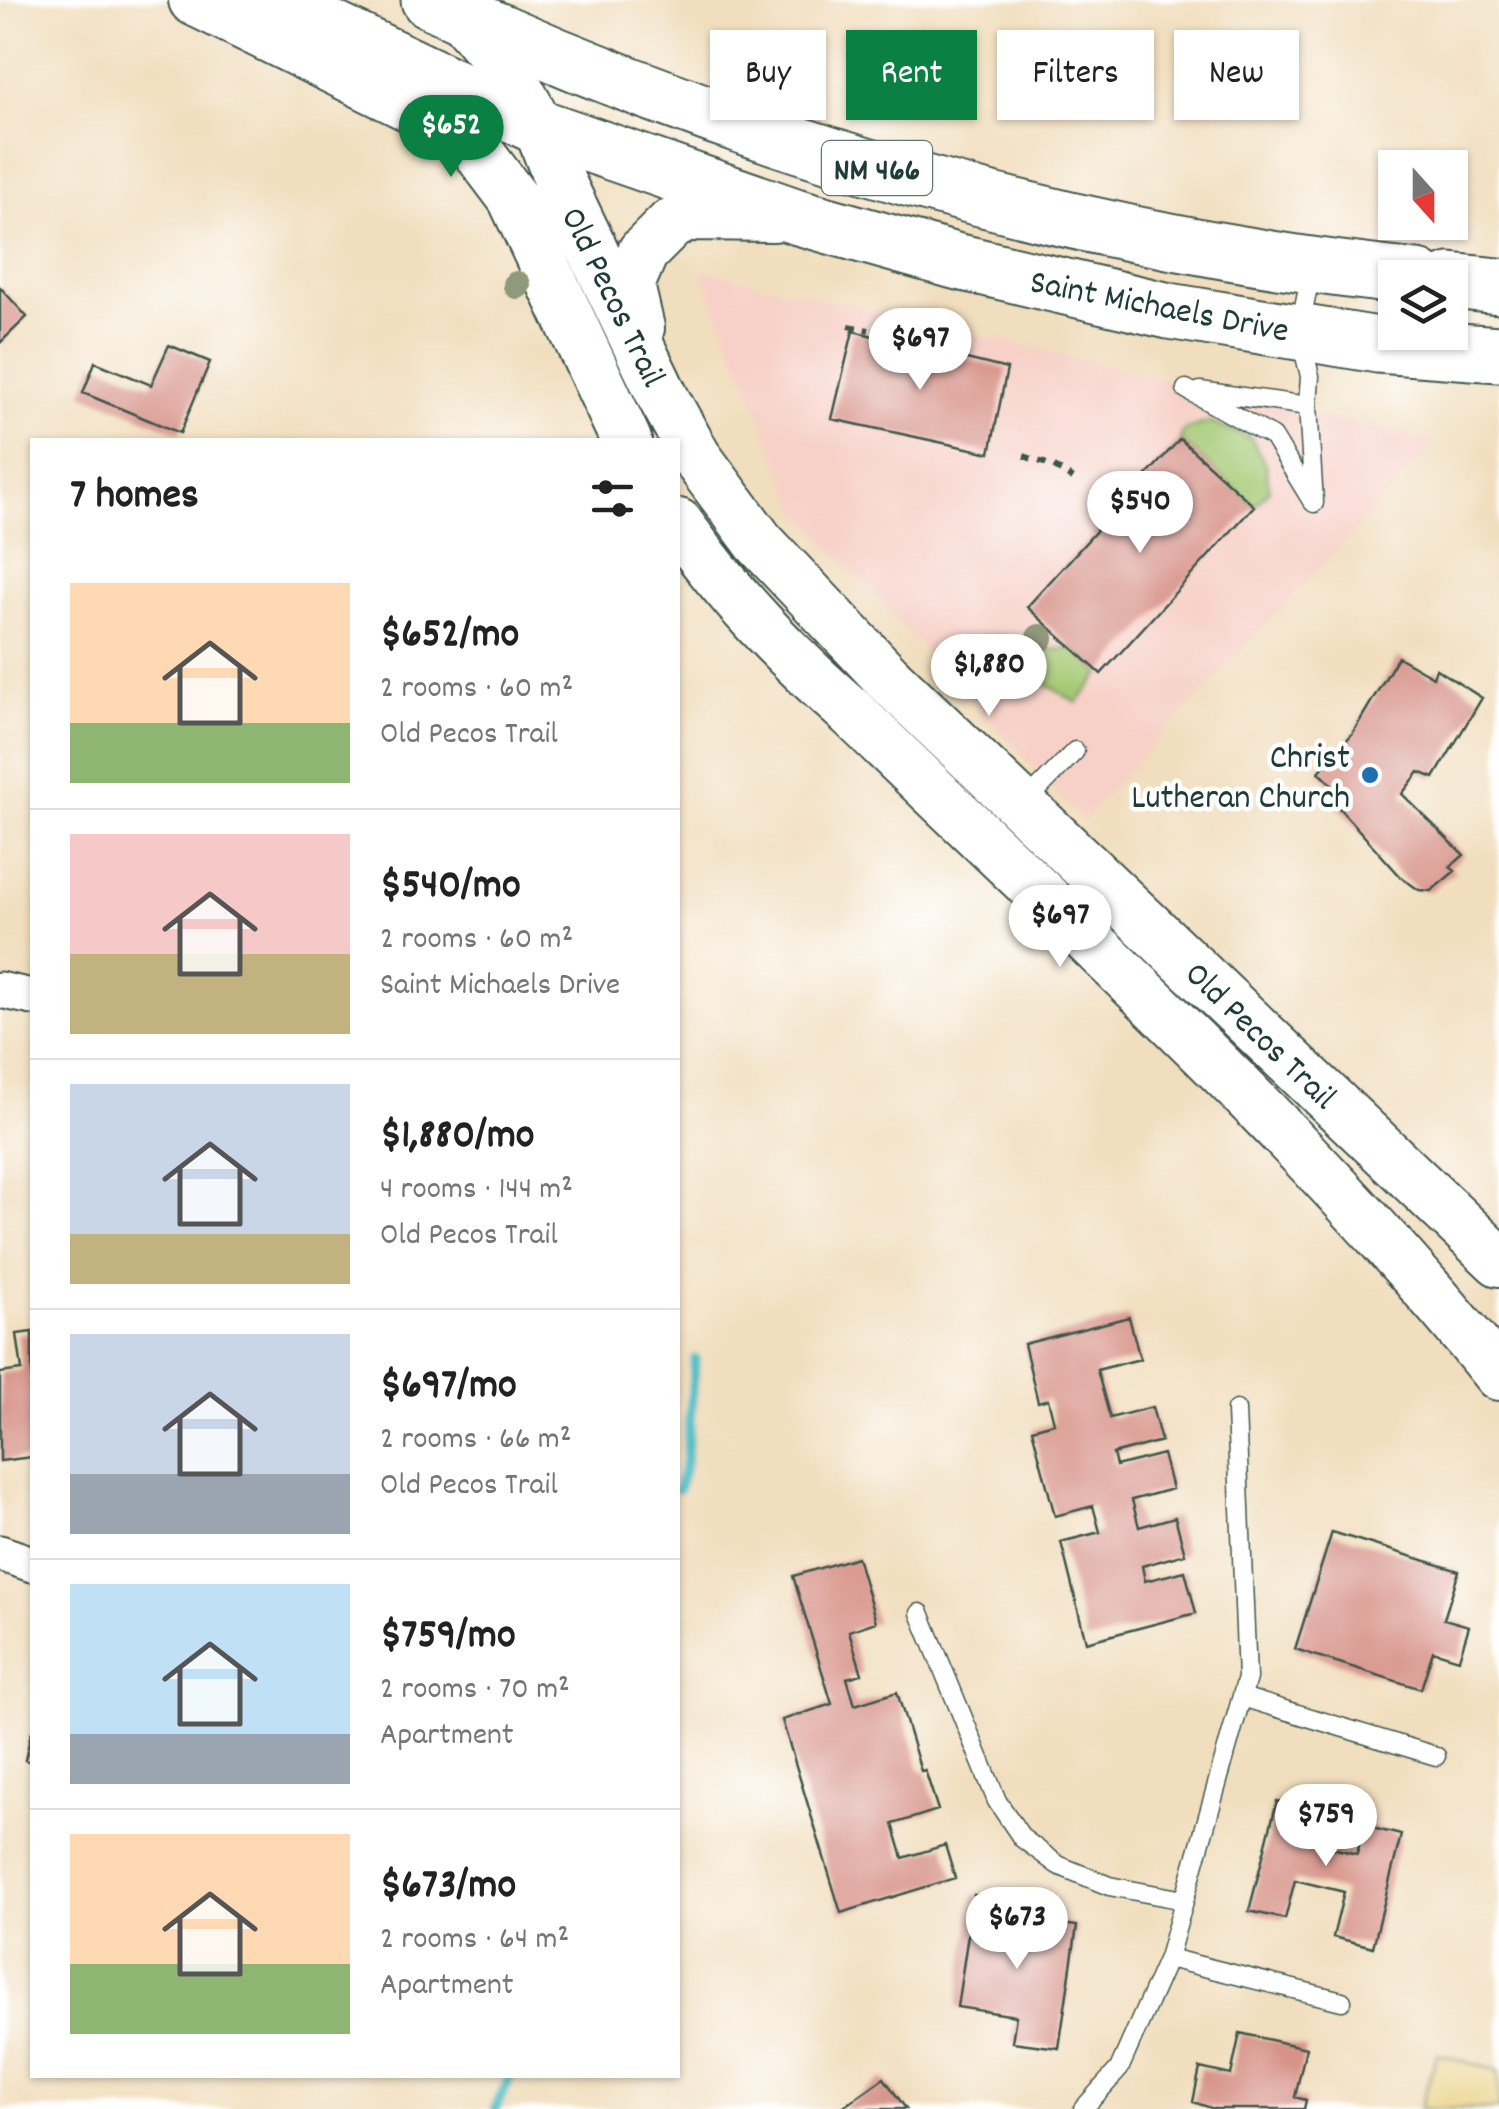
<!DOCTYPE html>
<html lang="en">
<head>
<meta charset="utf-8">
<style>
  :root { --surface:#fff; --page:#f6f6f6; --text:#222; --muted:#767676; --line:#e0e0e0; --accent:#0b8043 }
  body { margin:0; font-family:Dekko,sans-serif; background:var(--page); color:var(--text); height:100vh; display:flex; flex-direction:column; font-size:38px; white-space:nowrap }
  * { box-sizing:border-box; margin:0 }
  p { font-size:32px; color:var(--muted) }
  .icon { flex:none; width:55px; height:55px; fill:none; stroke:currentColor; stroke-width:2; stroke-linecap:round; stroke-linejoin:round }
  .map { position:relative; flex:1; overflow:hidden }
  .details { position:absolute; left:30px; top:438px; width:650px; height:1640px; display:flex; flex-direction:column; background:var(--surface); border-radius:0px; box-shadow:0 2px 8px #0004 }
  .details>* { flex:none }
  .hud { position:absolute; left:710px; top:30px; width:638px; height:90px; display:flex; gap:20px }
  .needle { width:65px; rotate:159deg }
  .tools { position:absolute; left:1378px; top:150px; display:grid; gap:20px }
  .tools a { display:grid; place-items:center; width:90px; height:90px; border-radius:0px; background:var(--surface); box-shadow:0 2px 8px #0004; font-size:50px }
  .price { position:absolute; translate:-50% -85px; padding:0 22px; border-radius:35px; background:#fff; color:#222; font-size:32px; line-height:65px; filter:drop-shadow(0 2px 5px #0008) }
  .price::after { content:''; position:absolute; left:50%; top:60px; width:30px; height:22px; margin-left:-15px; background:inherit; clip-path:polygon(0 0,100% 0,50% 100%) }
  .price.on { background:var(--accent); color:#fff }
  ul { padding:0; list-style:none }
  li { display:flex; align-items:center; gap:30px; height:250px; padding:0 40px }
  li+li { border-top:2px solid var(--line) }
  li span { display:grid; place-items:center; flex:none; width:280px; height:200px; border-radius:0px; color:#555 }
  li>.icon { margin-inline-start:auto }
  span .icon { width:120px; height:120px; fill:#fffc; stroke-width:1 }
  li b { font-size:42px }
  h2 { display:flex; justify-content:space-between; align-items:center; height:120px; padding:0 40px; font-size:42px }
  .tag { padding:0 35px; border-radius:0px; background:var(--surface); box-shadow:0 2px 8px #0004; font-size:35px; line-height:90px }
  .tag.on { background:var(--accent); color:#fff }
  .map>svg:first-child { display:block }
  .built { fill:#f7d1c7 }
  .green { fill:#a4c973; stroke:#628354; stroke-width:2.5 }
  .sand { fill:#eeda9e; stroke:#868c69; stroke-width:2.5 }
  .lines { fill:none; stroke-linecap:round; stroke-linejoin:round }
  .stream { stroke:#50bec6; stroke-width:10 }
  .building { fill:#d79388 }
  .service-casing { stroke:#3e5549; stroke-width:21 }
  .minor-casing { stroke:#3e5549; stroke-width:39 }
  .secondary-casing { stroke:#3e5549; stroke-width:54 }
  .primary-casing { stroke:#3e5549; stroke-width:59 }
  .path { stroke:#3e5549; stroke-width:6; stroke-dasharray:8 8; stroke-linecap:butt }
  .service { stroke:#fff; stroke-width:18 }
  .minor { stroke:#fff; stroke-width:35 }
  .secondary { stroke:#fff; stroke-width:50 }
  .primary { stroke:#fff; stroke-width:55 }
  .tree { fill:#90997b }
  .poi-dot { fill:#1f6fb2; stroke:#fff; stroke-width:4 }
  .labels { text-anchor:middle; stroke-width:9; stroke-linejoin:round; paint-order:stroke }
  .shield { fill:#fff; stroke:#627771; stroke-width:2.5 }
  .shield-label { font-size:32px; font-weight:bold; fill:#1f3d34 }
  .street-label { font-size:35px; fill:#1f3d34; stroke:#fff }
  .poi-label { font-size:35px; fill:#1f3d34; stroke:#fff; text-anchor:end }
</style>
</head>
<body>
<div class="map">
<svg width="1499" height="2109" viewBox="0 0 1499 2109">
  <rect width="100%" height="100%" fill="#fff"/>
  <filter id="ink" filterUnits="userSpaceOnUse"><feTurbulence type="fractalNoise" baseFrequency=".01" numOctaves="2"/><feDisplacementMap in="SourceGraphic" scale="20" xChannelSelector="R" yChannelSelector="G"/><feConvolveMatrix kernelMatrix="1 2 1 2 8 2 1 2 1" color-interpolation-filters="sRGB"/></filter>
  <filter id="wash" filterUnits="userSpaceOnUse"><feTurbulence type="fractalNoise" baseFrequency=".0048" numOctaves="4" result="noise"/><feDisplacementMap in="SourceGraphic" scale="40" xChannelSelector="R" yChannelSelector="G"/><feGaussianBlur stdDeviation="2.25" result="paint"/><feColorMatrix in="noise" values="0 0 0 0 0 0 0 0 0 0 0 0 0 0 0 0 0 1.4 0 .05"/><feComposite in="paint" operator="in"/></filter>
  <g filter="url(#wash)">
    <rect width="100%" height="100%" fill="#f1debe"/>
    <path class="built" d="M701,270L1436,443L1082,821L800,514Z"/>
    <path class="green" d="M1209,422L1251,438L1266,466L1269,490L1254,506L1180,439L1184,430Z
      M997,636L1020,653L1072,648L1101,674L1077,703L1047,685L1035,682L989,644Z"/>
    <path class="sand" d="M1437,2054L1499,2071V2109H1420Z"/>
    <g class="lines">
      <path class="stream" d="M678,1489L686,1461L695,1359
        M495,2109L511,2075"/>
    </g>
    <g id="blocks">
      <path class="building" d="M0,287L27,317L0,343Z
        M853,331L1007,369L990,453L832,419Z
        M169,345L210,362L180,433L83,393L95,362L151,385Z
        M1180,439L1254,506L1101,674L1027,607Z
        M1398,657L1433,677L1436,669L1482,698L1434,778L1419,772L1402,794L1464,855L1450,867L1455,871L1431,891L1419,890L1402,878L1328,796L1338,791L1319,772L1352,734Z
        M1129,1317L1140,1359L1097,1370L1110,1418L1152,1407L1161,1441L1113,1454L1116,1466L1163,1454L1172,1489L1132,1500L1139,1527L1175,1517L1185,1554L1142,1566L1145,1581L1185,1571L1196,1613L1086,1642L1061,1542L1100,1532L1093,1506L1055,1516L1032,1429L1054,1423L1048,1399L1038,1402L1024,1344Z
        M32,1332V1457L0,1461V1373L22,1370L17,1334Z
        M1332,1532L1459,1571L1444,1619L1469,1626L1459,1659L1433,1651L1421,1689L1295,1649Z
        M857,1557L876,1622L849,1631L862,1674L847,1678L855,1705L897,1692L921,1771L925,1770L938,1810L893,1824L903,1858L945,1845L955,1878L841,1913L782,1720L832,1704L793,1576Z
        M31,1733H32V1762L25,1760Z
        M1277,1801L1340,1816L1332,1848L1357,1854L1364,1826L1401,1835L1373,1947L1333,1937L1344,1892L1295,1880L1285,1919L1249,1911Z
        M974,1895L1019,1902L1013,1949L1033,1952L1038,1921L1077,1926L1059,2048L1012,2042L1016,2016L957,2007Z
        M1240,2033L1306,2048L1295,2097L1306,2100L1304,2109H1214L1193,2102L1200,2068L1231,2075Z
        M884,2078L906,2109H845L843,2107Z"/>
    </g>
  </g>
  <g filter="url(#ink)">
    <use href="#blocks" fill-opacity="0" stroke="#3e5549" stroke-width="2.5"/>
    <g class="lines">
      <defs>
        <path id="service" d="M1311,272L1299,332L1310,376L1308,406L1314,503
          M1186,389L1273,437L1312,501
          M1200,391L1308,406
          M1023,805L1075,751
          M920,1613L997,1801L1022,1838L1058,1865L1109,1886L1184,1900
          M1242,1697L1436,1756
          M1168,1958L1342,2001
          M1083,2109L1119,2069L1168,1958L1247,1678L1236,1410"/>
        <path id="minor" d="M0,990L32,997
          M0,1553L32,1564"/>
        <path id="secondary" d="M194,0L442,122L470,141L513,198L626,440
          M460,14L509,73L539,127L560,182L664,399L696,457L759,542L887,677L1499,1261
          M639,328L629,285L643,252L672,223L693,215L774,216
          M678,524C731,598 784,653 852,713C1073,928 1306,1135 1499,1375"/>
        <path id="primary" d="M271,0L539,127L795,216L955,261L1169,311L1378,345L1499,354
          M429,0C741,143 1076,243 1418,278
          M1450,281L1499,286"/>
      </defs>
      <use href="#service" class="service-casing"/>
      <use href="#minor" class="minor-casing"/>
      <use href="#secondary" class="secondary-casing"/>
      <use href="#primary" class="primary-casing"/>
      <path class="path" d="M849,326L869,330
        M1024,456L1053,466L1073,479"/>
      <use href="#service" class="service"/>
      <use href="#minor" class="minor"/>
      <use href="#secondary" class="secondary"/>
      <use href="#primary" class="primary"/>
    </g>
    <g class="tree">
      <circle cx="517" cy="285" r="14"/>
      <circle cx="1040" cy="638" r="14"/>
    </g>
  </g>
  <circle class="poi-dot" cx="1370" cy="775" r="10"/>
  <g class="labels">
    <rect class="shield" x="822" y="141" width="110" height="54" rx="8"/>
    <g class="shield-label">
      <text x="877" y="179">NM 466</text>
    </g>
    <g class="street-label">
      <text transform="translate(615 296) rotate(64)" y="12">Old Pecos Trail</text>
      <text transform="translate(1160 304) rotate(11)" y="12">Saint Michaels Drive</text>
      <text transform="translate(1262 1034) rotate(44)" y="12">Old Pecos Trail</text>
    </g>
    <g class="poi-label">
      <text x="1350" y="767">Christ<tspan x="1350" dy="40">Lutheran Church</tspan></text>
    </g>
  </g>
</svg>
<div class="tools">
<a><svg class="needle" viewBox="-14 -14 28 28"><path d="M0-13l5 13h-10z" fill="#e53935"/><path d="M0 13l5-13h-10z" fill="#767676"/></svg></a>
<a><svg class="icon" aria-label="layers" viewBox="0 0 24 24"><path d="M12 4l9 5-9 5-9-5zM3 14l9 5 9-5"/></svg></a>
</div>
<b class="price on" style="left:451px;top:180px">$652</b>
<b class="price" style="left:920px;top:393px">$697</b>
<b class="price" style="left:1140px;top:556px">$540</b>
<b class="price" style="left:989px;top:719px">$1,880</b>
<b class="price" style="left:1060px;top:970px">$697</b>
<b class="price" style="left:1326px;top:1869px">$759</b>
<b class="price" style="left:1017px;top:1972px">$673</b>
<div class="hud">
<a class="tag">Buy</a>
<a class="tag on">Rent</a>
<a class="tag">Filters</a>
<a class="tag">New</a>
</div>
<section class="details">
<h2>7 homes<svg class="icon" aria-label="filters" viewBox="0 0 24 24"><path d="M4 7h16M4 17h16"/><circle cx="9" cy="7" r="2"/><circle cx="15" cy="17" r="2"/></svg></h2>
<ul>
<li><span style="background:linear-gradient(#ffd9b3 70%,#8fb573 0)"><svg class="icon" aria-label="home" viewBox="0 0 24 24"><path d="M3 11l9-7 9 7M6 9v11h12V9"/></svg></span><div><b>$652/mo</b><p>2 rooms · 60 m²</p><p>Old Pecos Trail</p></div></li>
<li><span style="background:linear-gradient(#f6c9c9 60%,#c2b280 0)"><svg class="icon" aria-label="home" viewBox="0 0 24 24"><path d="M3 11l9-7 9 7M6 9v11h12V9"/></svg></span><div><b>$540/mo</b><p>2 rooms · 60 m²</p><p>Saint Michaels Drive</p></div></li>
<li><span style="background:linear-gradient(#c9d6e8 75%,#c2b280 0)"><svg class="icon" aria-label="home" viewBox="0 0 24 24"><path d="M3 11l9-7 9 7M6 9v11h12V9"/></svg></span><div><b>$1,880/mo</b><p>4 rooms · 144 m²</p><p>Old Pecos Trail</p></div></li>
<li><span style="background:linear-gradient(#c9d6e8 70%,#9aa5b1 0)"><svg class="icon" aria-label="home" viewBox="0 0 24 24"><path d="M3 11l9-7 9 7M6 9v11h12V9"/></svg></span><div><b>$697/mo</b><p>2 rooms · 66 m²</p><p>Old Pecos Trail</p></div></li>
<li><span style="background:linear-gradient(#bfe0f5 75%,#9aa5b1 0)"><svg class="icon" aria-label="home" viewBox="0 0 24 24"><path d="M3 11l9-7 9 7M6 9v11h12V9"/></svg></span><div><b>$759/mo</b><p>2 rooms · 70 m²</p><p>Apartment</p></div></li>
<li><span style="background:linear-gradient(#ffd9b3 65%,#8fb573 0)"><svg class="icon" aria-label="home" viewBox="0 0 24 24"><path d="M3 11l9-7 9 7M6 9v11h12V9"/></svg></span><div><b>$673/mo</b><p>2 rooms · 64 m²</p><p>Apartment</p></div></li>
</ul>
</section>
</div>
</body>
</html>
